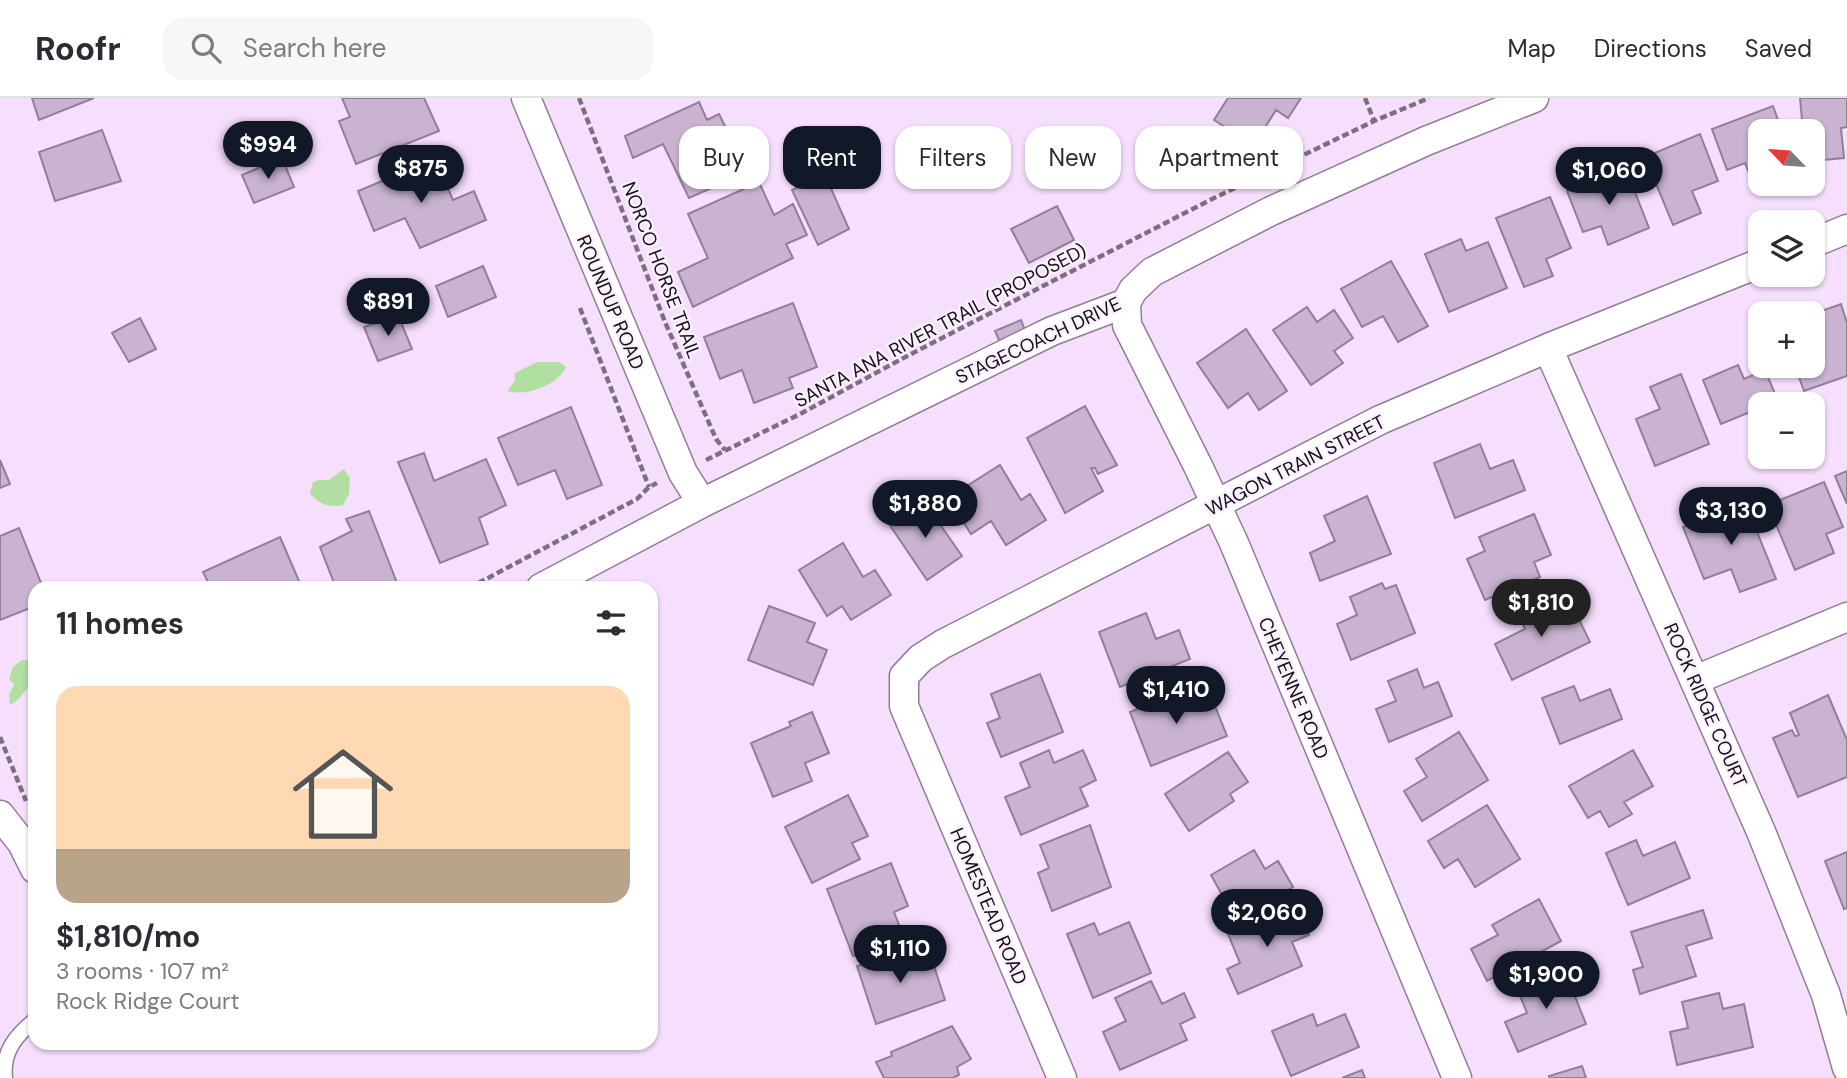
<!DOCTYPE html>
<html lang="en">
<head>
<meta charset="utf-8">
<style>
  :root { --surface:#fff; --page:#f7f7f7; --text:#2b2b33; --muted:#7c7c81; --line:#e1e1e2; --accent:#111827 }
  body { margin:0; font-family:"DM Sans",sans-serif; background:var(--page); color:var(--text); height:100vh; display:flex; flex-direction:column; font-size:26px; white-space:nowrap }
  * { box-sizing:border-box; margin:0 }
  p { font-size:23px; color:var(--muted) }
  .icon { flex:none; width:38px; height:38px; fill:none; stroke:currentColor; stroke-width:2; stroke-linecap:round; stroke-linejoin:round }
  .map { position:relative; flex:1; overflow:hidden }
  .side { position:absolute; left:28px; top:483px; width:630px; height:469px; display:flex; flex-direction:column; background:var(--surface); border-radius:21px; box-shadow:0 2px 5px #0004 }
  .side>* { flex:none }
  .hud { position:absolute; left:679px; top:28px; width:665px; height:63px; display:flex; gap:14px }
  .needle { width:46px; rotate:295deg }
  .buttons { position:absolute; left:1748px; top:21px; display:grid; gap:14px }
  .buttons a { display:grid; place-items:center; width:77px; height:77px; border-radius:14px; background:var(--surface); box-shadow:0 2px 5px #0004; font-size:35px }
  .price { position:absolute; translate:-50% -60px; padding:0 16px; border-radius:24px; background:var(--accent); color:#fff; font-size:23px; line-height:46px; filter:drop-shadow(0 2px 4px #0008) }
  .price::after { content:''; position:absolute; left:50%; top:42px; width:21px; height:16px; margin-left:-10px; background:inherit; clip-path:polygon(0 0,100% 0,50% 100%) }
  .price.current { background:#222; color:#fff }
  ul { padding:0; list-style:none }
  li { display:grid; align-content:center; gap:14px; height:371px; padding:0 28px }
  li span { display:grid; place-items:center; height:217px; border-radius:21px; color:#555 }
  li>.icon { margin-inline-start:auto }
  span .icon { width:126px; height:126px; fill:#fffc; stroke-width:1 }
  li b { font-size:30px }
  h2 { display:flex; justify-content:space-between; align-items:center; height:84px; padding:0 28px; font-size:30px }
  .pill { padding:0 24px; border-radius:21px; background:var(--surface); box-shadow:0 2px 5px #0004; font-size:24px; line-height:63px }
  .pill.current { background:var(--accent); color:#fff }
  header { display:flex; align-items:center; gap:42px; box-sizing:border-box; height:98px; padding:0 35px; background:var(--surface); border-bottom:2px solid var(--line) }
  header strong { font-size:33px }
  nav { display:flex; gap:38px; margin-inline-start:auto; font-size:24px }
  .search { width:490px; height:63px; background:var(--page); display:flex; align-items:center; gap:18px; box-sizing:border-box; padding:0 24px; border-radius:21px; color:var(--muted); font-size:26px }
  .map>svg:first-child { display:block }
  .water { fill:#b0dfa1 }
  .building { fill:#c9b3d0; stroke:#937e9a; stroke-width:2 }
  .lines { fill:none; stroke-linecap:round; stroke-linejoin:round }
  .lane-casing { stroke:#917c97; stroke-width:17 }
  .street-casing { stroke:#917c97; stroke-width:31 }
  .path { stroke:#7d6e81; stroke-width:4.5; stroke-dasharray:7 3.5; stroke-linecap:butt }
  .lane { stroke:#fff; stroke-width:14 }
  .street { stroke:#fff; stroke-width:28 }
  .labels { text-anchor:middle; stroke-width:5; stroke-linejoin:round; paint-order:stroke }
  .street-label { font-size:19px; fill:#150d17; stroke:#fbf1fe }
</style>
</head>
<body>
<header>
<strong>Roofr</strong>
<div class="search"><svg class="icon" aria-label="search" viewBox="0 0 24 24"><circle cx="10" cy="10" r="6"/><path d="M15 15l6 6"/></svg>Search here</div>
<nav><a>Map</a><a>Directions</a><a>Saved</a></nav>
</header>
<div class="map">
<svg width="1847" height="980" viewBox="0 0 1847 980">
  <rect width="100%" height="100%" fill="#f6defd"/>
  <path class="water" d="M537,264H559L566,269C558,287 526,299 507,293L515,283V275Z
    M344,371L350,380L349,396L343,407C329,410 320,406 310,396L313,384L319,382H329Z
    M22,562L35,563V584C24,591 22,601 10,607L9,596L14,587L9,581L13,569Z"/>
  <path class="building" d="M32,0H94L39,22Z
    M342,0H424L439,33L356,66L339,23L350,19Z
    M1228,0H1301L1288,20L1276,12L1254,47L1214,22Z
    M1800,0H1847V29L1841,30L1844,60L1813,63V33H1803Z
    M699,4L707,22L719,16L748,74L689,100L663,46L633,60L625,38Z
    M1773,8L1782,33H1760V86H1764L1755,90L1745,65L1727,72L1712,31Z
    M102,32L121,83L55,103L39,54Z
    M1700,36L1718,83L1692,93L1701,115L1673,127L1645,59Z
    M282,60L294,89L254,105L242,77Z
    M435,61L453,102L474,93L486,122L420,150L405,120L374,133L358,93Z
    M1626,71L1649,130L1608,147L1601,128L1583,134L1567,93Z
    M825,77L849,131L818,147L792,92Z
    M759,84L774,117L793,106L807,137L786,146L793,160L693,209L678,174L708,160L688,116Z
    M1550,99L1571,150L1546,161L1553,178L1524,189L1496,120Z
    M1057,108L1074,142L1029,165L1011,131Z
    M1461,141L1466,153L1488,144L1507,190L1449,214L1425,156Z
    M1391,163L1428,228L1398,244L1383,218L1362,229L1341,191Z
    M483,168L496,199L448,219L436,188Z
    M793,205L817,269L789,280L793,290L754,305L742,272L720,281L704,239Z
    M1841,206L1847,225V278L1804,293L1795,268H1813V216Z
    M1307,209L1317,224L1334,212L1353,240L1334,253L1343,265L1311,287L1273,232Z
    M398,217L412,251L378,263L364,229Z
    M140,220L156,251L129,264L112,235Z
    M1021,222L1028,240L1003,251L995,233Z
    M1246,231L1287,293L1259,312L1248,295L1228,310L1197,265Z
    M1738,267L1744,281L1765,272L1778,303L1769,306H1760V310L1721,326L1703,282Z
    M1681,276L1709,346L1655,368L1636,321L1660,311L1650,289Z
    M1085,308L1117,367L1098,376L1095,370H1091L1103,393L1065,415L1027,340Z
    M571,309L602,387L567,401L555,372L518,387L498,340Z
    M1480,346L1490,371L1513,362L1525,392L1455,420L1434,365Z
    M424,355L434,383L486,361L506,407L479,420L488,446L440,465L398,364Z
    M0,362L10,386L0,390Z
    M1000,367L1021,402L1030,396L1046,422L1006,447L991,423L971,436L948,400Z
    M1847,373V406L1835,378Z
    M1824,384L1843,429L1826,436L1834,455L1795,472L1768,407Z
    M1367,398L1391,456L1320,483L1310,455L1335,443L1324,418Z
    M923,402L962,458L927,482L889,426Z
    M1745,404L1776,481L1740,494L1731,471L1704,481L1683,429Z
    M369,413L399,490H356L354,484L336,490L320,449L352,433L346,421Z
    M1534,416L1551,457L1534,464L1540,479L1485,502L1467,461L1485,453L1479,439Z
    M19,430L43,490H35V508L0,522V438Z
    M280,439L302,490H211L203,474Z
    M843,445L863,479L875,472L891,497L851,522L842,508L827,518L799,472Z
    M1382,485L1385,491L1396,487L1415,535L1351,562L1337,526L1357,517L1350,499Z
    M1552,499L1561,518L1574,511L1590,544L1512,582L1495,546L1525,531L1518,516Z
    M769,508L815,525L807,544L827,552L813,587L748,562Z
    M1146,515L1156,541L1179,532L1190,561L1120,589L1099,534Z
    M1417,571L1424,590L1438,584L1452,618L1389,644L1376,611L1396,603L1388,583Z
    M1040,576L1063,634L1001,659L987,625L1000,620L991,596Z
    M1574,588L1580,603L1610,591L1622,621L1560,646L1542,600Z
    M1188,590L1197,610L1213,603L1227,638L1151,668L1130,614Z
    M1828,597L1847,642V679L1798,699L1773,640L1792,632L1795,638L1799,637L1790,615Z
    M812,614L829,655L805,665L812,683L773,699L751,645L791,628L789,624Z
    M1459,634L1488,682L1422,723L1404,693L1427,679L1416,661Z
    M1049,652L1054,665L1083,652L1096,682L1080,690L1088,708L1021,737L1005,699L1030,689L1020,665Z
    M1633,652L1653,688L1624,704L1632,716L1609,729L1600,713L1588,720L1569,688Z
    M1228,654L1248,684L1230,696L1234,703L1189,733L1165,696Z
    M848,697L868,738L852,745L860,761L812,785L785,729Z
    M1487,707L1520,761L1475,789L1458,761L1444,770L1428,743Z
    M1090,727L1111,789L1052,813L1038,775L1049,770L1040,747Z
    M1636,742L1643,758L1675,744L1690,780L1628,807L1606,755Z
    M1254,752L1265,771L1278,763L1293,789L1236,822L1211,777Z
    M1847,754V810L1844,811L1825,763Z
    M891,765L908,808L894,814L903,837L853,858L827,791Z
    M1539,801L1561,843L1487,883L1471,851L1498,837L1492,827Z
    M1296,807L1309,837L1292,844L1302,868L1238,896L1227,871L1240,865L1228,836Z
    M1703,812L1712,840L1686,848L1696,878L1640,896L1633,872L1643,869L1631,834Z
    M1129,824L1151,875L1093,900L1067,836L1094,825L1099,837Z
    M912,849L918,867L932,862L945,902L876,926L857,868Z
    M1564,871L1586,926L1518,954L1505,924L1527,915L1517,890Z
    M1151,883L1162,906L1184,895L1195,919L1180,926L1187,942L1120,972L1103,934L1126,923L1115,900Z
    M1719,895L1723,911L1744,906L1753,949L1677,967L1670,934L1688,930L1682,904Z
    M1313,916L1317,928L1345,916L1359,949L1291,978L1272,933Z
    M952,928L971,961L957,969L959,977L953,980H884L876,964L892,958L891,954Z
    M1582,968L1586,980H1550L1549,978Z
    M1362,972L1365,980H1342Z"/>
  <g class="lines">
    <defs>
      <path id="lane" d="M5,980C2,954 16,937 35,922"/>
      <path id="street" d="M526,0L683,375L702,405
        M1813,145L1847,131
        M1126,205L1127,227L1198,368L1234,445L1457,980
        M1548,250L1762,736L1826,897L1847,970
        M541,490L702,405L1052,233L1126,205L1133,192L1152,174L1271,113L1426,43L1534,0
        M1695,582L1847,519
        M0,717L22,745L35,771
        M1062,980L904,608V578L921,560L943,546L1380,322L1548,250L1760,165"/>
    </defs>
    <use href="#lane" class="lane-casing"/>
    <use href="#street" class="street-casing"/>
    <path class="path" d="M579,0L665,224L716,341L725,352
      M1365,0L1374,23
      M580,210L649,389
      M706,362L802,315L909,257L1210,102L1374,23L1429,0
      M469,490L637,401L649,389L657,385
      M0,639L26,703"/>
    <use href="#lane" class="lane"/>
    <use href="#street" class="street"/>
  </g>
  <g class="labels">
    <g class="street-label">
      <text transform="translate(662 172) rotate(69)" y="7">NORCO HORSE TRAIL</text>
      <text transform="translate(611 204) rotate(67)" y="7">ROUNDUP ROAD</text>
      <text transform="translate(940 227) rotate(-28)" y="7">SANTA ANA RIVER TRAIL (PROPOSED)</text>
      <text transform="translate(1038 242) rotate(-25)" y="7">STAGECOACH DRIVE</text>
      <text transform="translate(1295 367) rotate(-27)" y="7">WAGON TRAIN STREET</text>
      <text transform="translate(1294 590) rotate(67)" y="7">CHEYENNE ROAD</text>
      <text transform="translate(1706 607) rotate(66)" y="7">ROCK RIDGE COURT</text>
      <text transform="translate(989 808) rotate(67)" y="7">HOMESTEAD ROAD</text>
    </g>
  </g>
</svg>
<div class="buttons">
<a><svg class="needle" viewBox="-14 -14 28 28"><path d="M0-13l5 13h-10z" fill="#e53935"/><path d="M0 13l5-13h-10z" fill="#7c7c81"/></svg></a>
<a><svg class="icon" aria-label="layers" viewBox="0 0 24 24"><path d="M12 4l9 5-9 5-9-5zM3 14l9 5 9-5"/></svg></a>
<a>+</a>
<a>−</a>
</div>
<b class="price" style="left:268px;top:83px">$994</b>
<b class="price" style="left:421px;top:107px">$875</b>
<b class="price" style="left:1609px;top:109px">$1,060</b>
<b class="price" style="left:388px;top:240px">$891</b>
<b class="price" style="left:925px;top:442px">$1,880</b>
<b class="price" style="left:1731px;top:449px">$3,130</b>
<b class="price current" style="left:1541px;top:541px">$1,810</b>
<b class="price" style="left:1176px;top:628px">$1,410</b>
<b class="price" style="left:1267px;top:851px">$2,060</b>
<b class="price" style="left:900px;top:887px">$1,110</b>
<b class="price" style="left:1546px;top:913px">$1,900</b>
<div class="hud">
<a class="pill">Buy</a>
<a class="pill current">Rent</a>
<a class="pill">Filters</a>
<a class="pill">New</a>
<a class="pill">Apartment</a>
</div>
<section class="side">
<h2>11 homes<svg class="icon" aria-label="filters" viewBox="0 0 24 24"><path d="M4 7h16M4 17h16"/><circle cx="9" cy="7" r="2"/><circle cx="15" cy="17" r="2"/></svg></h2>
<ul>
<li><span style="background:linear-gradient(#ffd9b3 75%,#b9a48a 0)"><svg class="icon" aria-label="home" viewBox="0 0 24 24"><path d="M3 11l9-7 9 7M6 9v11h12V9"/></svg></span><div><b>$1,810/mo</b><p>3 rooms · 107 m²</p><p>Rock Ridge Court</p></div></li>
</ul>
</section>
</div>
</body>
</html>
